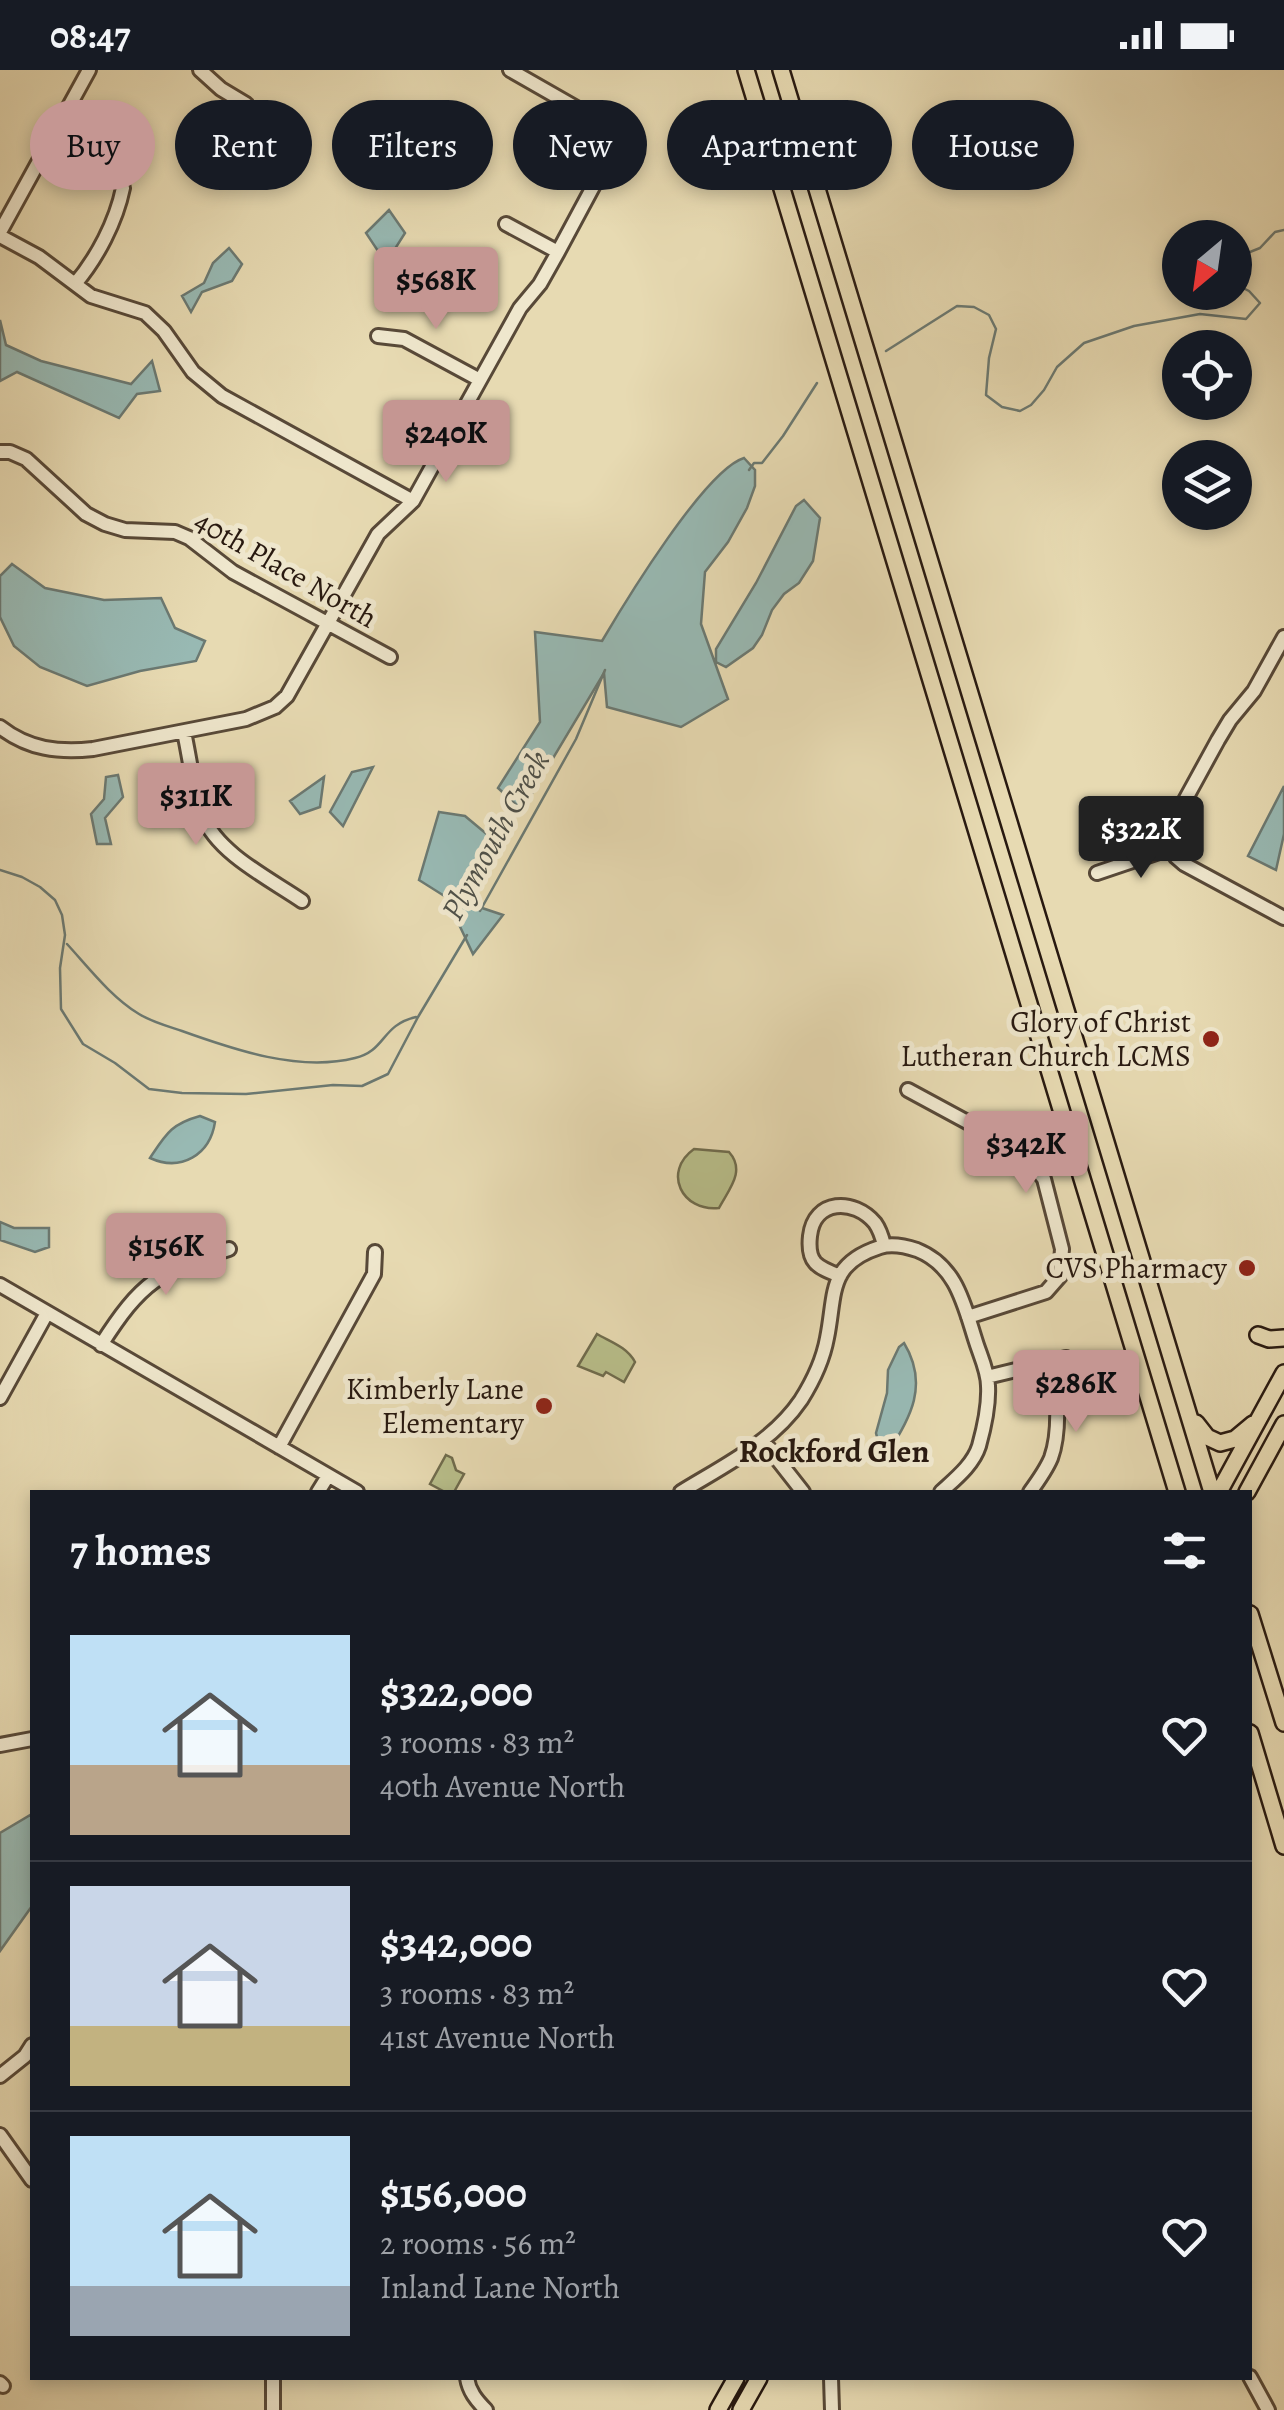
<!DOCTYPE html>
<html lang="en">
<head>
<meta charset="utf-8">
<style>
  :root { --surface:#171b24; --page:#242831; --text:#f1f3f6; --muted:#9ea1a6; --line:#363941; --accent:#c59692 }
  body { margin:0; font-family:Alegreya,serif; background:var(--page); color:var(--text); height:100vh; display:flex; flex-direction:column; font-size:38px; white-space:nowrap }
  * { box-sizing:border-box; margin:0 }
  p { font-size:32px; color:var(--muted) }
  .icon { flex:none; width:55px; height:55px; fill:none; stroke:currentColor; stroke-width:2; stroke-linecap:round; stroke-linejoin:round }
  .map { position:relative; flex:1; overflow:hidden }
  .side { position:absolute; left:30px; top:1420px; width:1222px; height:890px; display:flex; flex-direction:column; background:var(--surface); border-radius:0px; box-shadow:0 5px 15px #0003 }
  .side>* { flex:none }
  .banner { position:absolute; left:30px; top:30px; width:1225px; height:90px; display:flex; gap:20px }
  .needle { width:65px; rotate:209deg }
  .controls { position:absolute; left:1162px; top:150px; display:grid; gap:20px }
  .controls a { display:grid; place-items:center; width:90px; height:90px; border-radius:50%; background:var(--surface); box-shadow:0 5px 15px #0003; font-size:50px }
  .price { position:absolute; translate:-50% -85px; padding:0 22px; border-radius:10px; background:var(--accent); color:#111; font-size:32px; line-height:65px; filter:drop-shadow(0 2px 5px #0008) }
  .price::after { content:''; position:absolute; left:50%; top:60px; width:30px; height:22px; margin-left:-15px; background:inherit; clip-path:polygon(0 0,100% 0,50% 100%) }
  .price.on { background:#222; color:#fff }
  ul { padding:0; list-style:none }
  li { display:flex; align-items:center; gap:30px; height:250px; padding:0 40px }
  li+li { border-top:2px solid var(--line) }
  li span { display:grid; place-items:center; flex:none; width:280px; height:200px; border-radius:0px; color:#555 }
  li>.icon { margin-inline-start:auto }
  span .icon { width:120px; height:120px; fill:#fffc; stroke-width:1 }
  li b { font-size:42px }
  h2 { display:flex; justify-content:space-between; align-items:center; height:120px; padding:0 40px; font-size:42px }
  .chip { padding:0 35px; border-radius:45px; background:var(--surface); box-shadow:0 5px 15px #0003; font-size:35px; line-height:90px }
  .chip.on { background:var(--accent); color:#111 }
  .status { display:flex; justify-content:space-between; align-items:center; height:70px; padding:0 50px; background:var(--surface); direction:ltr }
  .status svg { height:28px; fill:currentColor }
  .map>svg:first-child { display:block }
  .green { fill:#b8be8a; stroke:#706c4d; stroke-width:2.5 }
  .water { fill:#98b9b3; stroke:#6b7972; stroke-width:2.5 }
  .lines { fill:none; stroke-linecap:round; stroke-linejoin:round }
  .stream { stroke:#6b7972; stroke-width:2.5 }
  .minor-casing { stroke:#584938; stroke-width:18 }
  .major-casing { stroke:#281910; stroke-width:20 }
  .minor { stroke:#efe7cd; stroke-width:12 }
  .major { stroke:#e7dab2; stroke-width:15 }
  .poi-dot { fill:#8f2418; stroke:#efe7cd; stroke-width:4 }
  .labels { text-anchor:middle; stroke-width:10; stroke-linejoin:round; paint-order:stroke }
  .street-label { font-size:30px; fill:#281910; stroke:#efe7cd }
  .poi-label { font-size:30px; fill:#281910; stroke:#efe7cd; text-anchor:end }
  .water-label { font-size:32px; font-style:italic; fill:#4f5149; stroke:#efe7cd }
  .neighbourhood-label { font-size:32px; font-weight:bold; fill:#281910; stroke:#efe7cd }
</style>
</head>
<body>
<div class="status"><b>08:47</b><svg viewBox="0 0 49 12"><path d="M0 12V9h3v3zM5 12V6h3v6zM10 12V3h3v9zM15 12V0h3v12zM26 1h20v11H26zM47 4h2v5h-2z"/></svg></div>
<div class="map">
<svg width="1284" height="2340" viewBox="0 0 1284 2340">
  <rect width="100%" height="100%" fill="#e7dab2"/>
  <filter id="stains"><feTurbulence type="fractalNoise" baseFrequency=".002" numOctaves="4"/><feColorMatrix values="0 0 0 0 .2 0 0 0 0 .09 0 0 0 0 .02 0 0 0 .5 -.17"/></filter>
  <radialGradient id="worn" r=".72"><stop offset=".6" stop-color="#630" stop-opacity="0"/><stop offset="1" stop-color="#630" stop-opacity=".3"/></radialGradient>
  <path class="green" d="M694,1079L729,1082C746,1101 729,1119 719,1138C682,1142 662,1102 694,1079Z
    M597,1264C611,1272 627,1277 635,1292L624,1312L606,1302L603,1306L578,1296Z
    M446,1385L452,1388L456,1400L464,1404L454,1422H445L430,1414Z"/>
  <path class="water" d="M389,140L405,163L386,193L366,163Z
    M229,178L242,194L232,211L202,222L191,242L182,226L204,213L213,193Z
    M0,250L6,275L41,291L131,314L152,291L160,321L137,324L119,348L17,302L0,311Z
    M744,388L755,400V416L747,438L728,472L705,502L701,554L728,629L681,657L607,637L604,603L522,740L498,718L540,652L535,562L602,571C625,532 705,400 744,388Z
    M804,430L820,448L813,491L799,513L784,524L772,540L762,565L753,578L726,597L716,592V579L756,513L796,436Z
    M12,494L45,518L104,530L161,528L175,558L205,571L196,591L140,601L87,616L40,597L14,576L0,547V506Z
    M373,697L343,756L330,742L352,702Z
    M118,705L123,727L105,748L111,774H97L91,744L104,729L106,707Z
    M324,707L320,737L300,744L290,731Z
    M1284,716V764L1276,800L1248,786Z
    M439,742L465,746L501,776L478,815L458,830L503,845L473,884L446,827L419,810Z
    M200,1046L215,1052C210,1085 181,1102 150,1088C166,1064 171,1054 200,1046Z
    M0,1152L14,1158H49V1177L35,1182L0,1170Z
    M904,1273C929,1314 911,1348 887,1384L881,1383L876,1363L887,1323L888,1300L899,1277Z
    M32,1744V1836L0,1881V1763Z"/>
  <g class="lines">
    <path class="stream" d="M1235,188L1260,178L1275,162L1284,160
      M886,281L957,236L974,237L989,245L996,259L989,288L986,325L1002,337L1020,341L1031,335L1044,320L1057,297L1084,273L1134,256L1200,244L1246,249L1260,233L1249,221L1235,214
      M749,400L754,393H762L783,366L817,313
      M0,800L22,807L40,817L55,830L62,845L65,865L60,898L61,939L83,974L115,993L149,1019L182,1023L246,1024L333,1015L362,1016L388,1004L418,947L467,865
      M480,841L576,669L605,600
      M67,874C89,898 111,927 139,944C152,952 167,956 182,961C235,980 299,1002 355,988C386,981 381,955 416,947"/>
    <defs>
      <path id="minor" d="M200,0L221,19L246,34
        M506,154L558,182
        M0,162L89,0
        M0,166L39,187L91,226L145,243L164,261L193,302L222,326L413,431
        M75,214C97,188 116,152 123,118
        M378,266L404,269L480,310
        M0,382H10L26,389L86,444L105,454L125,460L175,462L189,468L233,502L390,587
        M1284,567L1254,621L1230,650L1218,670L1172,754L1168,769L1170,777L1176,787L1184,794L1284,848
        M0,657C28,679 59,683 93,679L246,649L275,637L287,626L378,464L413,431L520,238L540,214L558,182L602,100L605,81L604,71L598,57L587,44L510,0
        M184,662C190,689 193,720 203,746C217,783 270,809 302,831
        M1097,803L1171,778
        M908,1020L1006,1073L1029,1090L1044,1109L1062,1179L1060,1206L1046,1222L968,1247
        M840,1206C817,1197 807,1193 810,1166C814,1129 854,1128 875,1153C880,1160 882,1167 884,1175
        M0,1215L357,1422
        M101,1275C141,1212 159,1201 229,1179
        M987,1307L1066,1288
        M0,1328L47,1243
        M763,1371L803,1422
        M279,1377L374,1204L375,1182
        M318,1422L328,1406
        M681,1422C723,1396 772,1373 801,1330C813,1311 823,1290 827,1268C836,1224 827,1194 880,1177C892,1173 905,1176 917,1180C957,1196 964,1235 976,1272C980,1285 988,1301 988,1316C989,1334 984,1358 979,1376C973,1395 955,1409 941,1422
        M1030,1422C1038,1411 1046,1400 1051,1388C1061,1361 1057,1320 1053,1292
        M0,1675L32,1669
        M0,2006L25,1986L32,1975
        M0,2065L32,2110
        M1250,2307L1268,2340
        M467,2308C469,2321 476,2330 486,2340
        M831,2308L832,2340
        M0,2313L3,2316
        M273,2340V2308"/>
      <path id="major" d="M746,0L1177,1422
        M781,0L1212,1422
        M1258,1265L1269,1269L1284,1268
        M1196,1353L1207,1367L1220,1373L1235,1369L1253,1354
        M1219,1422L1284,1303
        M1247,1422L1284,1354
        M1250,1544L1284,1653
        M1250,1663L1284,1776
        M718,2340L736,2308
        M741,2340L759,2308"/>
    </defs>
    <use href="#minor" class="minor-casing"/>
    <use href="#major" class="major-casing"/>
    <use href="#minor" class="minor"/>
    <use href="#major" class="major"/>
  </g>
  <g class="poi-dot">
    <circle cx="1211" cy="969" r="10"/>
    <circle cx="1247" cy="1198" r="10"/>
    <circle cx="544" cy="1336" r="10"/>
  </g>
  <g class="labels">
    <g class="street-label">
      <text transform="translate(286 499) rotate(30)" y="10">40th Place North</text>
    </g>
    <g class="poi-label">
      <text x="1191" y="962">Glory of Christ<tspan x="1191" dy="34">Lutheran Church LCMS</tspan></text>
      <text x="1227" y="1208">CVS Pharmacy</text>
      <text x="524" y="1329">Kimberly Lane<tspan x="524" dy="34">Elementary</tspan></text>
    </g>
    <g class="water-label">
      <text transform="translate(495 765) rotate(-61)" y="11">Plymouth Creek</text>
    </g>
    <g class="neighbourhood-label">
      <text x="834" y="1392">Rockford Glen</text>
    </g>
  </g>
  <rect width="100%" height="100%" filter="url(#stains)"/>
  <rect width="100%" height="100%" fill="url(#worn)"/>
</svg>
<div class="controls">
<a><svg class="needle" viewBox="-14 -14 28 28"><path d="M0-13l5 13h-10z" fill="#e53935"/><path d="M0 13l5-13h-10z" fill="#9ea1a6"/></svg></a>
<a><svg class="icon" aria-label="locate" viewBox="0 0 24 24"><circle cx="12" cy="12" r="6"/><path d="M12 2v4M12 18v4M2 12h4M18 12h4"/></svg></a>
<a><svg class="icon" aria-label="layers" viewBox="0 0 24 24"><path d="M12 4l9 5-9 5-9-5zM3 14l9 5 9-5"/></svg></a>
</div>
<b class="price" style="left:436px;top:262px">$568K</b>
<b class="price" style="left:446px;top:415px">$240K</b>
<b class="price" style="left:196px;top:778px">$311K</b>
<b class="price on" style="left:1141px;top:811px">$322K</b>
<b class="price" style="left:1026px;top:1126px">$342K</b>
<b class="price" style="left:166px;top:1228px">$156K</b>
<b class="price" style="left:1076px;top:1365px">$286K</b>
<div class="banner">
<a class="chip on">Buy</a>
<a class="chip">Rent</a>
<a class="chip">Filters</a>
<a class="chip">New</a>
<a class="chip">Apartment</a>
<a class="chip">House</a>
</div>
<section class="side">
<h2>7 homes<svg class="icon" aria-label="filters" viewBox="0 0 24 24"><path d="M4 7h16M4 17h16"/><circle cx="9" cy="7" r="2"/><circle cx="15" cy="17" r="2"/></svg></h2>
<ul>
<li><span style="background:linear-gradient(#bfe0f5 65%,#b9a48a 0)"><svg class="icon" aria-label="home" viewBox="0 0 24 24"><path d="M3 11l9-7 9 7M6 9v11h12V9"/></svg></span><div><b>$322,000</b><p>3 rooms · 83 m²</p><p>40th Avenue North</p></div><svg class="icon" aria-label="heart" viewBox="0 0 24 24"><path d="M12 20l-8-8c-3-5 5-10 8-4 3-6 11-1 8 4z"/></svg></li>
<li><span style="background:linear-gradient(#c9d6e8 70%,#c2b280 0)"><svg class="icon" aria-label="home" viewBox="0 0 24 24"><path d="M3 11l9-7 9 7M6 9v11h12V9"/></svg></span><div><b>$342,000</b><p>3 rooms · 83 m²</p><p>41st Avenue North</p></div><svg class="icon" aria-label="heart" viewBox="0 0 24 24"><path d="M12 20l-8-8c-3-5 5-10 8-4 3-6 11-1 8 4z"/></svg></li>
<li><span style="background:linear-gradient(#bfe0f5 75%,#9aa5b1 0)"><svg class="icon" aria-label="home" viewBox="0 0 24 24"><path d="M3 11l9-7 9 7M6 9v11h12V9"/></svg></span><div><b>$156,000</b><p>2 rooms · 56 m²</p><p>Inland Lane North</p></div><svg class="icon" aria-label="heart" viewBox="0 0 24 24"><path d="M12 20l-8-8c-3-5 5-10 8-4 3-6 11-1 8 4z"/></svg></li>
</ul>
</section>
</div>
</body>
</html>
